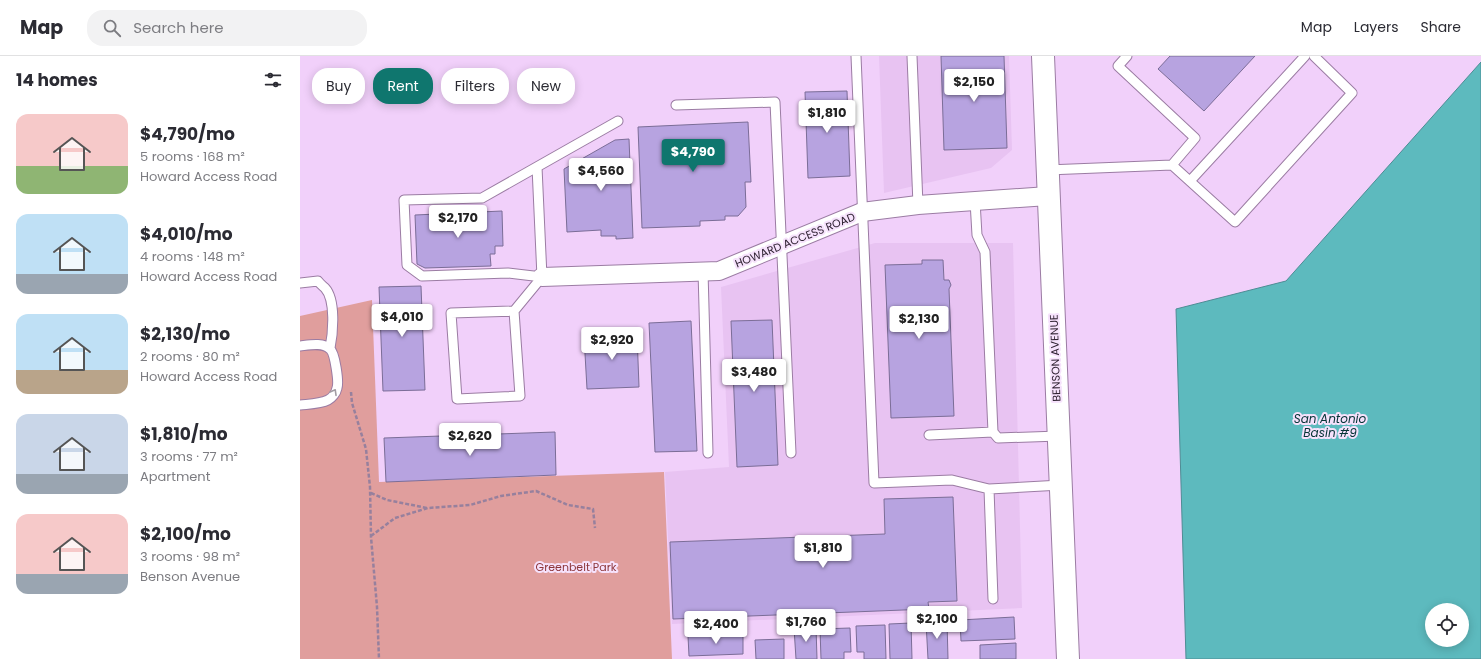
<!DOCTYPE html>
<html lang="en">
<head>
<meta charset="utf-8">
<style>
  :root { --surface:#fff; --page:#f2f2f3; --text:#2b2b33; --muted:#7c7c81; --line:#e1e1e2; --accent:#0f766e }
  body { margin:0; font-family:Poppins,sans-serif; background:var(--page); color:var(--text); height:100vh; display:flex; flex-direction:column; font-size:15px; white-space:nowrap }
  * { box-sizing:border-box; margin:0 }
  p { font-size:13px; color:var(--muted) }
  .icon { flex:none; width:22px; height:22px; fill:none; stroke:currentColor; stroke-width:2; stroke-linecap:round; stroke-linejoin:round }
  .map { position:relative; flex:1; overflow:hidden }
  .details { display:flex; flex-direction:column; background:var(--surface); width:300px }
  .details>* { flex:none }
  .hud { position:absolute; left:12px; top:12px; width:380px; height:36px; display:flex; gap:8px }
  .buttons { position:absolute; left:1125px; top:547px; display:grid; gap:8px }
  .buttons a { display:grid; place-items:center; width:44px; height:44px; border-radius:50%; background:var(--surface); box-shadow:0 2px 10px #0003; font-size:20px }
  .price { position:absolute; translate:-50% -34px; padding:0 9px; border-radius:4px; background:#fff; color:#222; font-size:13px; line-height:26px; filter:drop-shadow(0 1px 2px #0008) }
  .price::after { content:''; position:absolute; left:50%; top:24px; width:12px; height:9px; margin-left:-6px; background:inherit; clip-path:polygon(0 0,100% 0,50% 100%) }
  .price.selected { background:var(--accent); color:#fff }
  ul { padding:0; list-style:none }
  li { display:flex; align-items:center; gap:12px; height:100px; padding:0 16px }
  li span { display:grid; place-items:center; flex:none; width:112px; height:80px; border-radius:12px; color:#555 }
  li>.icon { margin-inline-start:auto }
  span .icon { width:48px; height:48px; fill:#fffc; stroke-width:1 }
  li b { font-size:17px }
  h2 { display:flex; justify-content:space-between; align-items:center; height:48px; padding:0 16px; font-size:17px }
  .chip { padding:0 14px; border-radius:16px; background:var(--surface); box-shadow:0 2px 10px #0003; font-size:14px; line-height:36px }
  .chip.selected { background:var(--accent); color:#fff }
  header { display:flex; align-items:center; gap:24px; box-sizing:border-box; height:56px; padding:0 20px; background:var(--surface); border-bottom:1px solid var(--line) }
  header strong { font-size:19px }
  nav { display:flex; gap:22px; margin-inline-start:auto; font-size:14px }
  .search { width:280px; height:36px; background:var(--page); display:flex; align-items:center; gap:10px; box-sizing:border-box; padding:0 14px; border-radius:16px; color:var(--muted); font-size:15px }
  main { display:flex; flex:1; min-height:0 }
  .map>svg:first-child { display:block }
  .built { fill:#e8c3f2 }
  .green { fill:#e09e9d }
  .water { fill:#5dbabe; stroke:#4f8c94; fill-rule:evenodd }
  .building { fill:#b7a3e0; stroke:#7b6d97 }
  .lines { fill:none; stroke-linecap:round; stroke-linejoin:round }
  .lane-casing { stroke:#9b7ca3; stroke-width:11 }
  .street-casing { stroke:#9b7ca3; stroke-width:20 }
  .primary-casing { stroke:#9b7ca3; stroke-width:24 }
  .path { stroke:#97809d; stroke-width:2.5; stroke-dasharray:4 2; stroke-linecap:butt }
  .lane { stroke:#fff; stroke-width:9 }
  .street { stroke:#fff; stroke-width:18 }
  .primary { stroke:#fff; stroke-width:22 }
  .oneway { stroke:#a19ca3 }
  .labels { text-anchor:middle; stroke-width:4; stroke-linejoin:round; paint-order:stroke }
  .street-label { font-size:11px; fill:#2f2232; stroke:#f6e2fc }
  .park-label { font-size:11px; fill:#8d363b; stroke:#f6e2fc }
  .water-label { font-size:12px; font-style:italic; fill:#053436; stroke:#f6e2fc }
</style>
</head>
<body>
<header>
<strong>Map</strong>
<div class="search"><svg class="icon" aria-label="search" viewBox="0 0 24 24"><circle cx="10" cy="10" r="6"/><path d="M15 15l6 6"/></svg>Search here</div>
<nav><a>Map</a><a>Layers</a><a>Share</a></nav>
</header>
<main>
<section class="details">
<h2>14 homes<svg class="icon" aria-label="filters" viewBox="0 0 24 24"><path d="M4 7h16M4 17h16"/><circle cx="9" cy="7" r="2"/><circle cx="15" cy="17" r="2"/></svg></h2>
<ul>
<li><span style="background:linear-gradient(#f6c9c9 65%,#8fb573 0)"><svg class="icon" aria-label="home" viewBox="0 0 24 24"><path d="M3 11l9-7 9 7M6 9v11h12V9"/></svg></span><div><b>$4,790/mo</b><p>5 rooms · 168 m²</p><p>Howard Access Road</p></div></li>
<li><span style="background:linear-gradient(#bfe0f5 75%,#9aa5b1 0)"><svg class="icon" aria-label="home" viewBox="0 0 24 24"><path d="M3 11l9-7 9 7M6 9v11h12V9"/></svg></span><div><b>$4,010/mo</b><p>4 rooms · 148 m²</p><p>Howard Access Road</p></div></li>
<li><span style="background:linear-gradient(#bfe0f5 70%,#b9a48a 0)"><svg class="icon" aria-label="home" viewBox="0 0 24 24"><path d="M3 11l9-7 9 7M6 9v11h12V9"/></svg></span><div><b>$2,130/mo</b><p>2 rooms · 80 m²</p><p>Howard Access Road</p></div></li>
<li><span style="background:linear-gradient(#c9d6e8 75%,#9aa5b1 0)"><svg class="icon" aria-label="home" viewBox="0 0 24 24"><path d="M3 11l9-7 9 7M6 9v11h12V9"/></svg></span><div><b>$1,810/mo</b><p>3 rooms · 77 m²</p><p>Apartment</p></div></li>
<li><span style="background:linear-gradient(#f6c9c9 75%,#9aa5b1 0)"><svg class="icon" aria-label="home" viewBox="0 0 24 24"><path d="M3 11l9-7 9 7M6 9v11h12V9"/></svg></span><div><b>$2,100/mo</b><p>3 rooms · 98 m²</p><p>Benson Avenue</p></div></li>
</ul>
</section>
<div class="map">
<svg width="1181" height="603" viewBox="0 0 1181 603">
  <rect width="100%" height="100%" fill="#f1d0fa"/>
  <path class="built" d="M579,0H709L712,94L691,112L584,137Z
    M575,187H713L722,552L372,568L365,416L429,411L421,231Z"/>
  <path class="green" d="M72,244L79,426L364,416L372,603H0V260Z"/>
  <path class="water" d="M1181,6V603H886L876,253L986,225ZM1132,554H1162V584H1132Z"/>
  <path class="building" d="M641,0H704L707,92L644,94Z
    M870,0H955L904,55L858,13Z
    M547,35L550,120L508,122L505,36Z
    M448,66L451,126H445L446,151L438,160H425V164L400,165V170L342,172L338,71Z
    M329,83L333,182L316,183V180H301V174L267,176L264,113L315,84Z
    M202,155L203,190H195V198H190L191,210L125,212L117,208L115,159Z
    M622,204H643L644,224H649L651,229L649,233L654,360L591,362L585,209L622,208Z
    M121,230L125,334L83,335L79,231Z
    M472,264L478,409L437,411L431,265Z
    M391,265L397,395L355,396L349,267Z
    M337,278L339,331L287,333L284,280Z
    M255,376L256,419L86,426L84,382Z
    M653,441L657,545L628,546L629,553L373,563L370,486L585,478L584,443Z
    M714,561L715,583L661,585L660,564Z
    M647,565L648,603H628L626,566Z
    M611,567L612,603H590L589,568Z
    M585,569L586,603H564V596H557L556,570Z
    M516,571L517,603H496L494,572Z
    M550,572L551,596H544V603H521L520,573Z
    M443,578V598L389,600L388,580Z
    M484,583V603H456L455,584Z
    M716,587V603H680V589Z"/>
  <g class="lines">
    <defs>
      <path id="lane" d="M556,0L574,427L652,424L689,433L761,429
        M612,0L618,149
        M827,0L818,10L895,82L872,109
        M376,49L475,46L491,397
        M747,114L872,109L935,166L1052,37L1014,0
        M890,125L1005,0
        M675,145L677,179L685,196L693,376L698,382L759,380
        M403,215L408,397
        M242,221L208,217L122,220L107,209L104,144L182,142L318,65
        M0,227L18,225C20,228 23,230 25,232C36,244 33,277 30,292
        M214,255L220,340L157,343L151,257L214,255L242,221L237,111
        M0,290C9,289 23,286 30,293C35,297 39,326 37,332C36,337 32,342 28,344C20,348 9,348 0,349
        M629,379L693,376
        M689,433L693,543"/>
      <path id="street" d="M242,221L419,215L562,156L618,149L748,140"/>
      <path id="primary" d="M743,0L768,603"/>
    </defs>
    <use href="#lane" class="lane-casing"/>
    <use href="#street" class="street-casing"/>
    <use href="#primary" class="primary-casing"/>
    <path class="path" d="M51,336L52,347L66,393L70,431L71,481L77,551L79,603
      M71,437L87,444L127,452
      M71,480L95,462L128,452L170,449L201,440L236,435L268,449L293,453L295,472"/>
    <use href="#lane" class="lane"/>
    <use href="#street" class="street"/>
    <use href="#primary" class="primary"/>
  </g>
  <defs><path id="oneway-chevron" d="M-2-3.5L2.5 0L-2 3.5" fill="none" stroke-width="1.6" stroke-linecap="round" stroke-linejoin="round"/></defs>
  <use class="oneway" href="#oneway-chevron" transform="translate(34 336) rotate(-60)"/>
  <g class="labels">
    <g class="street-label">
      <text transform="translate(495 184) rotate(-22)" y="4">HOWARD ACCESS ROAD</text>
      <text transform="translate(755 302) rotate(-92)" y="4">BENSON AVENUE</text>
    </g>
    <g class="park-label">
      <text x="276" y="515">Greenbelt Park</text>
    </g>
    <g class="water-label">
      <text x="1030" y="367">San Antonio<tspan x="1030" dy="14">Basin #9</tspan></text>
    </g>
  </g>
</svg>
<div class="buttons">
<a><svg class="icon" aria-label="locate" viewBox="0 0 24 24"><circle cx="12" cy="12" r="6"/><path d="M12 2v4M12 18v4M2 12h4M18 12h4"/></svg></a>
</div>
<b class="price" style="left:674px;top:47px">$2,150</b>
<b class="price" style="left:527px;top:78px">$1,810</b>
<b class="price selected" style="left:393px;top:117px">$4,790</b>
<b class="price" style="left:301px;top:136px">$4,560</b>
<b class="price" style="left:158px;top:183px">$2,170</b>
<b class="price" style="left:102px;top:282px">$4,010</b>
<b class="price" style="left:619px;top:284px">$2,130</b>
<b class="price" style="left:312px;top:305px">$2,920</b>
<b class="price" style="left:454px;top:337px">$3,480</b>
<b class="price" style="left:170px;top:401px">$2,620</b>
<b class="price" style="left:523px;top:513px">$1,810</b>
<b class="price" style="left:637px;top:584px">$2,100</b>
<b class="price" style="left:506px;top:587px">$1,760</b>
<b class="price" style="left:416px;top:589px">$2,400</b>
<div class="hud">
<a class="chip">Buy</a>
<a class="chip selected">Rent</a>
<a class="chip">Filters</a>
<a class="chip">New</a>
</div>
</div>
</main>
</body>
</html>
